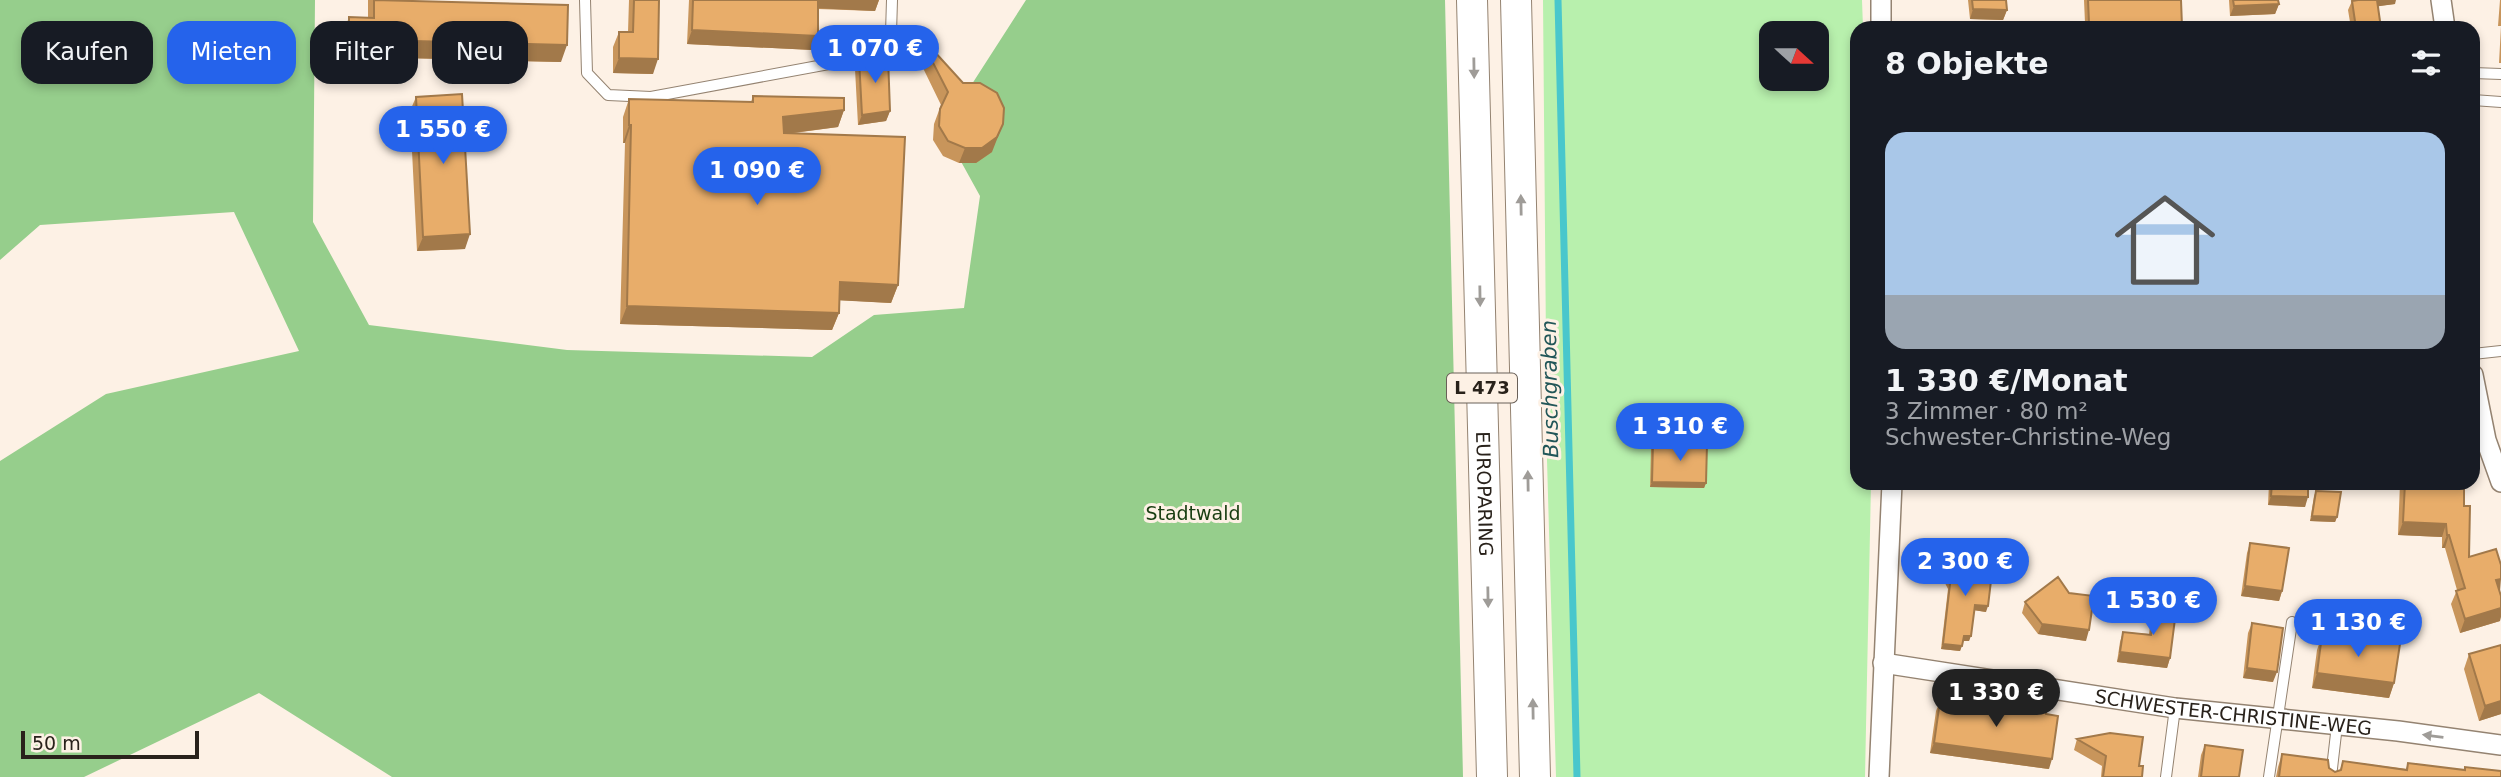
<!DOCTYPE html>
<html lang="de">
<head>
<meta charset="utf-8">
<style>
  :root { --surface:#171b24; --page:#242831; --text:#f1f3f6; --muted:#9ea1a6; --accent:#2563eb }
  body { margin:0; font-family:"DejaVu Sans",sans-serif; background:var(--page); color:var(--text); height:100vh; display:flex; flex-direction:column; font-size:26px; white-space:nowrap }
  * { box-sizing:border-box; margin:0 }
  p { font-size:23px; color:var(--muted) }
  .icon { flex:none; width:38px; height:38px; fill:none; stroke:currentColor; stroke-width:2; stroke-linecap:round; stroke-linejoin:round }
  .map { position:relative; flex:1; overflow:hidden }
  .panel { position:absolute; left:1850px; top:21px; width:630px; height:469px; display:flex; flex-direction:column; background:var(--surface); border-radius:21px; box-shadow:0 4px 10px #0003 }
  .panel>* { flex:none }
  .top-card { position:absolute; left:21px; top:21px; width:665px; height:63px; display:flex; gap:14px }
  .needle { width:46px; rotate:111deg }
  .controls { position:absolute; left:1759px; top:21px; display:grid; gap:14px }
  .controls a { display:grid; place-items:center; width:70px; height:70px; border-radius:14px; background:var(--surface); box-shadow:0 4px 10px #0003; font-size:35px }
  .scale { position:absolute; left:21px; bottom:18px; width:178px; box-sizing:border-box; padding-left:7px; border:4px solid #29221b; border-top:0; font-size:19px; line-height:24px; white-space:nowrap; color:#29221b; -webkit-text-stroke:5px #fdf1e5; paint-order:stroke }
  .price { position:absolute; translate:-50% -60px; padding:0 16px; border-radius:24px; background:var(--accent); color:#fff; font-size:23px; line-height:46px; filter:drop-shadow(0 2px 4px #0008) }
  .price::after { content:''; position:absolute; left:50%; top:42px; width:21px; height:16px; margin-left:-10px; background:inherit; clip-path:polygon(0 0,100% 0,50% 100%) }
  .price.active { background:#222; color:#fff }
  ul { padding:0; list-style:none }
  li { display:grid; align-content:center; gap:14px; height:371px; padding:0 35px }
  li span { display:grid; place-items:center; height:217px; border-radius:21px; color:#555 }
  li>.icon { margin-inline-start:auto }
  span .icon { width:126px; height:126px; fill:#fffc; stroke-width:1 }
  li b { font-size:30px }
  h2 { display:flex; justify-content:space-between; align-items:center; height:84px; padding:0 35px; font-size:30px }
  .pill { padding:0 24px; border-radius:21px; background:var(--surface); box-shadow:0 4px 10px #0003; font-size:24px; line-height:63px }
  .pill.active { background:var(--accent); color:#fff }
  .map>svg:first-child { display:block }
  .green { fill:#b8f0ad; fill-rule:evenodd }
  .forest { fill:#96ce8c }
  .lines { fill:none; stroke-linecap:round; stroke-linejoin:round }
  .stream { stroke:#49c7cc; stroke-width:7 }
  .lane-casing { stroke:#948371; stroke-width:12 }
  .street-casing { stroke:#948371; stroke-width:22 }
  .primary-casing { stroke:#948371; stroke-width:32 }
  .lane { stroke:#fff; stroke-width:10 }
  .street { stroke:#fff; stroke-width:19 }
  .primary { stroke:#fff; stroke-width:30 }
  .wall { fill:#c8955b }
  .shaded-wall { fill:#a2794a }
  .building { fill:#e8ad6a; stroke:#a2794a; stroke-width:2 }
  .oneway { fill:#9f9c98 }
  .labels { text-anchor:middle; stroke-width:6; stroke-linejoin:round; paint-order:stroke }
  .shield { fill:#fdf1e5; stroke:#696058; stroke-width:2 }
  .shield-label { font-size:18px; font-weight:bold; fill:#29221b }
  .street-label { font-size:19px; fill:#29221b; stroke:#fdf1e5 }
  .park-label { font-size:19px; fill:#183d11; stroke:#fdf1e5 }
  .water-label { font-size:21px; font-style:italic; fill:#215658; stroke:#fdf1e5 }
</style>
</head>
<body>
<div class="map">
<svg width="2501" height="777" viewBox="0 0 2501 777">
  <rect width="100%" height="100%" fill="#fdf1e5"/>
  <path class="green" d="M1543,0H1862L1863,28H1857V483H1871L1865,777H1556L1547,460ZM1771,33H1816V79H1771Z"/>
  <path class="forest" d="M0,0H315L313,222L369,325L567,350L812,357L874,315L964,308L980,196L943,129L1026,0H1445L1463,777H392L259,693L84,777H0V461L106,394L299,351L234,212L40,225L0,260Z"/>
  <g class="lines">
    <path class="stream" d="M1558,0L1577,777"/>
    <defs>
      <path id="lane" d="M585,0L587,73L608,95L651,97L872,56L891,33L892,0
        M2473,73L2501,74
        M2473,100L2501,102
        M2473,354L2501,351
        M2166,777L2175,708
        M2269,777L2292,622
        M2331,777L2337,725"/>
      <g id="street">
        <path d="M1881,0V28"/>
        <path d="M2441,0L2445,28"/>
        <path d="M2473,375L2486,440L2501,482"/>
        <path id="s1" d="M1883,663L2175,708L2398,731L2501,745"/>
        <path d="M1879,777L1892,483"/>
      </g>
      <g id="primary">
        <path id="s2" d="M1472,0L1492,777"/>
        <path d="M1516,0L1535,777"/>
      </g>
    </defs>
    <use href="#lane" class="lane-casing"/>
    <use href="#street" class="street-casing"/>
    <use href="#primary" class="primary-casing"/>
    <use href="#lane" class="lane"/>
    <use href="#street" class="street"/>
    <use href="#primary" class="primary"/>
  </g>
  <path class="wall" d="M368,0H396L561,62L367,57L368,54L342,53L343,34L349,17H368Z
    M629,0H659L653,74L613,73V47L619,32H628Z
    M689,0H879L875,11L818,9V36L813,50L687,44Z
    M1968,0H2006L2007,10L2003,20L1970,19Z
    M2084,0H2181L2182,26L2204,28H2080L2082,23H2085Z
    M2229,0H2278L2279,4L2275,14L2230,16Z
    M2500,0H2501V26H2498Z
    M2352,1L2395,4L2378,6L2381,28H2351L2348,10Z
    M2501,26V63H2499Z
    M928,53L992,152L976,163H959L943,156L933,140L934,124L941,105L923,68Z
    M859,59L890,111L886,121L858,125L855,69Z
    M753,96L844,110L838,127L794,133L898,285L891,303L839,300V313L832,330L620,324L625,143H623V117L629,99L751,102Z
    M416,97L465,249L417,251L410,111Z
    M1653,443L1706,483L1704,488L1650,487L1651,448Z
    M2269,483H2308L2305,507L2268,505Z
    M2400,483H2464V506L2469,557L2500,591V621L2460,633L2451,604L2457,590L2445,548H2442V537L2398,535Z
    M2316,491L2337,517L2335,522L2310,521L2314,496Z
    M2250,543L2282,591L2279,601L2241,596L2247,553Z
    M1946,558L1986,612L1974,610L1969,641H1963L1960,651L1941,649L1948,589L1942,577Z
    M2025,602L2086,641L2038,634L2022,613Z
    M2155,608L2170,658L2167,668L2117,662L2120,642L2123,632L2149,634L2151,618Z
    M2252,623L2273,682L2243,678L2248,633Z
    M2322,635L2394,683L2389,698L2312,688L2317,650Z
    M2501,645V714L2479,721L2464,669L2469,654Z
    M1940,701L1976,705L2049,769L1930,753L1936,711Z
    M2077,739L2139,766L2142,777H2101L2102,766L2074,750Z
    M2205,745L2239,777H2198L2201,755Z
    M2282,754L2329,768L2335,772L2340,770L2343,761L2406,769L2408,763L2464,770L2465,767L2501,777H2276L2278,767Z"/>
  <path class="shaded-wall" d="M816,0H879L875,11L813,8Z
    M2376,0H2396L2395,4L2373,7Z
    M2279,4L2275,14L2230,16L2234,6Z
    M1973,9L2007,10L2003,20L1970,19Z
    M692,30L818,36L813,50L687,44Z
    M349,36L374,37L368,54L342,53Z
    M374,40L567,45L561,62L367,57Z
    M619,58L658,59L653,74L613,73Z
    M844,110L838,127L776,135L783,117Z
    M890,111L886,121L858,125L862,115Z
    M1003,124L992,152L976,163H959L965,148Z
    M629,125H631L625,143H623Z
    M470,234L465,249L417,251L423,237Z
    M840,282L898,285L891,303L833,300Z
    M627,306L839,313L832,330L620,324Z
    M1652,482L1706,483L1704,488L1650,487Z
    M1959,483H1990L1988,488H1957Z
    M2271,496L2308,497L2305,507L2268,505Z
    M2312,516L2337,517L2335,522L2310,521Z
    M2403,522L2446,524L2442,537L2398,535Z
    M2447,535H2449L2445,548H2442Z
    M2501,579L2500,591L2491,593L2496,580Z
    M2245,586L2282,591L2279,601L2241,596Z
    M1975,605L1988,606L1986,612L1973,610Z
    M2501,608V617L2500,621L2460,633L2465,619Z
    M2042,624L2089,630L2086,641L2038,634Z
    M1964,636H1971L1969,641H1962Z
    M1943,644L1962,646L1960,651L1941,649Z
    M2120,652L2170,658L2167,668L2117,662Z
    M2247,668L2277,672L2273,682L2243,678Z
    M2317,673L2394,683L2389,698L2312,688Z
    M2501,701V714L2479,721L2485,706Z
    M1934,743L2052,759L2049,769L1930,753Z"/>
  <path class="building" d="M374,0L568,5L567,45L374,40V37L349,36V17L374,18Z
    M634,0H659L658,59L619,58V32H633Z
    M693,0H818V36L692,30Z
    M1972,0H2006L2007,10L1973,9Z
    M2088,0H2181L2182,26L2204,28H2082V23H2089Z
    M2233,0H2278L2279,4L2234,6Z
    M2358,0H2377L2381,28H2356L2352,1Z
    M1947,23H1981V28H1947Z
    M933,50L963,83H980L997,93L1004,108L1003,124L997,137L982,148H965L948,141L939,126L940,109L948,92L928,53Z
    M888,57L890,111L862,115L859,59Z
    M462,94L470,234L423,237L416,97Z
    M753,96L844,98V110L783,117L784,133L905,137L898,285L840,282L839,313L627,306L631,125H629V99L753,102Z
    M1653,443L1707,444L1706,483L1652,482Z
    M2272,483H2308V497L2271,496Z
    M2405,483H2464V506H2470L2469,557L2496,549L2501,565V579L2496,580L2501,596V608L2465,619L2456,591L2465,588L2449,535H2447L2446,524L2403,522Z
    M2316,491L2341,492L2337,517L2312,516Z
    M2250,543L2289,548L2282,591L2245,586Z
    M1946,558L1959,560L1968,572L1979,563L1993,564L1988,606L1975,605L1971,636H1964L1962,646L1943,644L1950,584L1943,572Z
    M2058,577L2069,593L2094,596L2089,630L2042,624L2025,602Z
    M2155,608L2176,611L2170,658L2120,652L2123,632L2151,635Z
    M2252,623L2283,628L2277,672L2247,668Z
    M2322,635L2400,644L2394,683L2317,673Z
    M2501,645V701L2485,706L2469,654Z
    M1951,698L1976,702V705L2020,710L2021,707L2046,711V714L2058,716L2052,759L1934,743L1940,701L1950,702Z
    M2110,733L2143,737L2139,766H2143L2142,777H2103L2106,756L2077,739Z
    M2205,745L2243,750L2239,777H2201Z
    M2282,754L2328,760L2329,768L2335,772L2341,770L2343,761L2407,770L2408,763L2465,770V767L2501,771V777H2279Z"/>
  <defs><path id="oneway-solid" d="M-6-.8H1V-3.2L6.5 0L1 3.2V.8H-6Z" transform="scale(1.75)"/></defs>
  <g class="oneway">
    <use href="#oneway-solid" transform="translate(1474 68) rotate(89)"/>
    <use href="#oneway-solid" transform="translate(1521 205) rotate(-91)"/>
    <use href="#oneway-solid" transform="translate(1480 296) rotate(89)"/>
    <use href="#oneway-solid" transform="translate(1528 481) rotate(-91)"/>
    <use href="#oneway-solid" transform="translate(1488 597) rotate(89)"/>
    <use href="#oneway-solid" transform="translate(1533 709) rotate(-91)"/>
    <use href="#oneway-solid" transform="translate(2433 736) rotate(-173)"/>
  </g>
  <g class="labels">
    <rect class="shield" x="1447" y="373.5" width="70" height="29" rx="5"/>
    <g class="shield-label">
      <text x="1482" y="394">L 473</text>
    </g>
    <g class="street-label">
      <text dy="7" stroke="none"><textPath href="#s2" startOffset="494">EUROPARING</textPath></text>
      <text dy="7" stroke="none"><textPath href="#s1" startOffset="354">SCHWESTER-CHRISTINE-WEG</textPath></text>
    </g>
    <g class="park-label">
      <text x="1193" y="520">Stadtwald</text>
    </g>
    <g class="water-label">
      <text transform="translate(1550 389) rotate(-91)" y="7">Buschgraben</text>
    </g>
  </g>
</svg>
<div class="controls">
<a><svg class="needle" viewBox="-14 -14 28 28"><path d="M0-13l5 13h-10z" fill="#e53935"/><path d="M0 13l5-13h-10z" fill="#9ea1a6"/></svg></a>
</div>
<div class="scale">50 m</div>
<b class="price" style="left:875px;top:85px">1 070 €</b>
<b class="price" style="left:443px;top:166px">1 550 €</b>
<b class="price" style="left:757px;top:207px">1 090 €</b>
<b class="price" style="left:1680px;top:463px">1 310 €</b>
<b class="price" style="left:1965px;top:598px">2 300 €</b>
<b class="price" style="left:2153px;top:637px">1 530 €</b>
<b class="price" style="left:2358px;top:659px">1 130 €</b>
<b class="price active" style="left:1996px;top:729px">1 330 €</b>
<div class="top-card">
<a class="pill">Kaufen</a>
<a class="pill active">Mieten</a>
<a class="pill">Filter</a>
<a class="pill">Neu</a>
</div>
<section class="panel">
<h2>8 Objekte<svg class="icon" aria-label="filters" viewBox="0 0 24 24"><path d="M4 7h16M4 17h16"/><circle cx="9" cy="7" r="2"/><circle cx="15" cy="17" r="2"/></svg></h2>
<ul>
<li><span style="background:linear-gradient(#a9c7e8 75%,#9aa5b1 0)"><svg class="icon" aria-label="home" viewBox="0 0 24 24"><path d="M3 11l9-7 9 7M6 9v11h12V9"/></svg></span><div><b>1 330 €/Monat</b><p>3 Zimmer · 80 m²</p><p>Schwester-Christine-Weg</p></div></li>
</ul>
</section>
</div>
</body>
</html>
